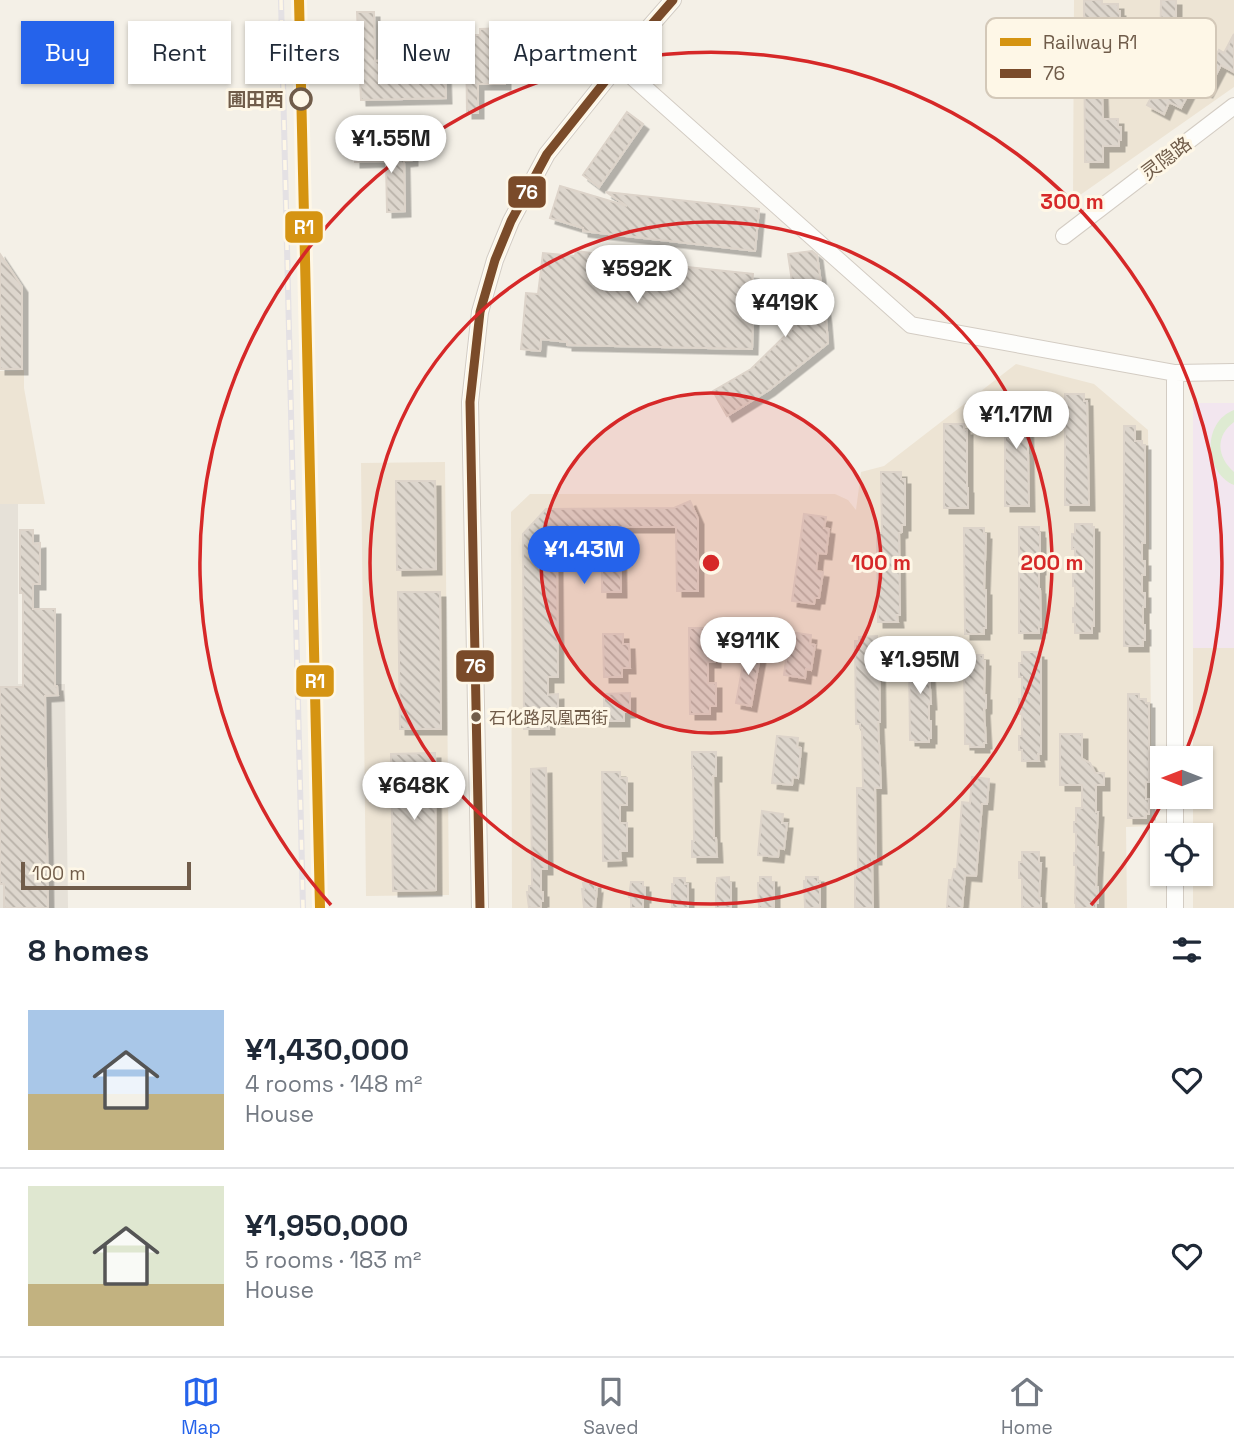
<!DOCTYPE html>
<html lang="en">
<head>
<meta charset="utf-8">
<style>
  :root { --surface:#fff; --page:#f6f6f7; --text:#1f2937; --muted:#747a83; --line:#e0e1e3; --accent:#2563eb }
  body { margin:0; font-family:"Space Grotesk","Noto Sans SC",sans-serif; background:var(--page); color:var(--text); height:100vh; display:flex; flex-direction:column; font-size:26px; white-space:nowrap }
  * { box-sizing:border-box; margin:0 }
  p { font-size:23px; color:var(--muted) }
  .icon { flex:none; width:38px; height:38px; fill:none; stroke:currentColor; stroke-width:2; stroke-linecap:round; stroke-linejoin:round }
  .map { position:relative; height:908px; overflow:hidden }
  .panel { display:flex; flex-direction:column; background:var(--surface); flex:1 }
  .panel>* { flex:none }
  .hud { position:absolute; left:21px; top:21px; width:700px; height:63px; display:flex; gap:14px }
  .needle { width:46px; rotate:270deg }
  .tools { position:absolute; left:1150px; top:746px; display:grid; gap:14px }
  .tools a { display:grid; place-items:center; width:63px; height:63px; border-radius:0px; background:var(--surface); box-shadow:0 2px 5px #0004; font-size:35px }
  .scale { position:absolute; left:21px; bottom:18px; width:170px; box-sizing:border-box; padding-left:7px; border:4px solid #705c4a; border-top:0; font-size:19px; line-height:24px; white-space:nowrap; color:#705c4a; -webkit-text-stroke:5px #fef7e7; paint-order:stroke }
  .price { position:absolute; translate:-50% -60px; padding:0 16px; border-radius:24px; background:#fff; color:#222; font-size:23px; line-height:46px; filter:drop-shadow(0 2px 4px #0008) }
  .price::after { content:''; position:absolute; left:50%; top:42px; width:21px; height:16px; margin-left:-10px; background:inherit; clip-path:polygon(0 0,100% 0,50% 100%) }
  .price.on { background:var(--accent); color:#fff }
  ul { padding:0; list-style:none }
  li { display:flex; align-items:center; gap:21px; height:175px; padding:0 28px }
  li+li { border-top:2px solid var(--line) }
  li span { display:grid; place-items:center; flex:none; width:196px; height:140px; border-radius:0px; color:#555 }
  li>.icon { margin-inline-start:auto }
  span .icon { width:84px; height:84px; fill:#fffc; stroke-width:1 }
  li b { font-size:30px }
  h2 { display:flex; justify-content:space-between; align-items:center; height:84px; padding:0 28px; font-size:30px }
  .chip { padding:0 24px; border-radius:0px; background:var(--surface); box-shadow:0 2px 5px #0004; font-size:24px; line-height:63px }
  .chip.on { background:var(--accent); color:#fff }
  .tabs { display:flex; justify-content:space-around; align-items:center; height:98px; border-top:2px solid var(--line); background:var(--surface); font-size:19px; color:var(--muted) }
  .tabs a { display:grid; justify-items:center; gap:4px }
  .tabs .on { color:var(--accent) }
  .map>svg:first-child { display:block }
  .residential { fill:#ede4d4 }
  .industrial { fill:#e6e1d8 }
  .education { fill:#f2e6ef }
  .green { fill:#deebd2 }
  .building { fill:url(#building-back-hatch); stroke:#ddd4ca; stroke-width:2; filter:url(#shadow) }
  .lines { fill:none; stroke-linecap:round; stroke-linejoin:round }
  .minor-casing { stroke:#d3ccc3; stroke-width:18 }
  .minor { stroke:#fdfdfb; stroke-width:16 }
  .rail-casing { stroke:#e4e1e4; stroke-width:6 }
  .rail { stroke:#fef7e7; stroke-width:3.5; stroke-dasharray:10; stroke-linecap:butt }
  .bus-1-casing { stroke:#fef7e7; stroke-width:14 }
  .bus-1 { stroke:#7a4b2a; stroke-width:9 }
  .rail-1-casing { stroke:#fef7e7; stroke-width:16 }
  .rail-1 { stroke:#d59412; stroke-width:10 }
  .ring { fill:none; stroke:#d62828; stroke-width:3.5 }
  .stop-dot { fill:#fef7e7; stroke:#705c4a; stroke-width:3.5 }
  .bus-dot { fill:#705c4a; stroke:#fef7e7; stroke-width:2.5 }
  .labels { text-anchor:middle; stroke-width:6; stroke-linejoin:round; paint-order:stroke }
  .bus-label { font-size:17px; fill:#705c4a; stroke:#fef7e7; text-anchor:start }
  .stop-label { font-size:19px; font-weight:bold; fill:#705c4a; stroke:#fef7e7; text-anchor:end }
  .street-label { font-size:19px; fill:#705c4a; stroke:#fef7e7 }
  .key { fill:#fef7e7; stroke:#d3c8b8; stroke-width:2 }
  .key-label { font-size:19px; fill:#705c4a }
  .centre { fill:#d62828; stroke:#fef7e7; stroke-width:3.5 }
  .ring-label { font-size:21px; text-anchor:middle; font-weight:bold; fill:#d62828; stroke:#fef7e7; stroke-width:6; stroke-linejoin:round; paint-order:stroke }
  .line-badge { stroke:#fef7e7; stroke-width:2.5 }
  .badge-label { font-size:19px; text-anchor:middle; font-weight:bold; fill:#fff }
</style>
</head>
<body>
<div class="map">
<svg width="1234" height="908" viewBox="0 0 1234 908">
  <defs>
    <pattern id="building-back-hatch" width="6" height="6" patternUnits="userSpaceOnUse" patternTransform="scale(1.75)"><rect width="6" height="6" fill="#ddd6cd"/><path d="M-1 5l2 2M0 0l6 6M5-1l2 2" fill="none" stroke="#b8b1a8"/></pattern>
    <filter id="shadow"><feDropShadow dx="5.5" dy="5.5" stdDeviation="0" flood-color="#0004"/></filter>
  </defs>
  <rect width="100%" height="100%" fill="#f4f0e7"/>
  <path class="residential" d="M1074,0H1234V87L1073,200Z
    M1016,364L1094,384L1148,430L1152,826L1126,827L1127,908H512L511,512L530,494H835L848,500L856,510L861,472L884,466Z
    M24,370V388L45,504H0V371Z
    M445,462L449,895L366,896L361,463Z
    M1193,648H1234V908H1193V873H1200V835H1193V796H1200V758H1193Z"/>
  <path class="industrial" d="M0,504H18V684H65L68,908H0Z"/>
  <path class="education" d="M1193,403H1234V648H1193Z"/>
  <path class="green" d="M1234,410V422C1215,436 1217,457 1234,472V485C1204,472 1202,422 1234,410Z"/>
  <path class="building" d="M1084,0H1102V4H1118V11H1120V25H1118V32H1102V60H1118V68H1121V83H1118V90H1102L1103,119H1118V127H1121V140H1119V146H1103V162H1085Z
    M1161,0H1176V34H1179V48H1176L1175,54H1160Z
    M357,12H374L375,61L423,60L422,32L448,31L449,69H445L446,98L361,100Z
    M504,28V39L555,38L556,60H554V70L505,71V84H478V113H467L466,35H480V29Z
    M1234,34V72L1221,65L1207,92L1186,81L1192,70L1196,72L1204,57L1213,61L1219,50L1224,53Z
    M1178,77L1193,85L1181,108L1169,102L1164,114L1147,105L1153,94L1166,100Z
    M627,112L643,124L599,187L583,175Z
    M412,151V160L404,161L405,211L387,212L386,161L355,162V152Z
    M560,186L627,206L606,192L759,209L755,251L583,231V228L550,218Z
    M576,251L668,263V265L753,274L748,319H753L752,349L567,345V342L541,339L540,351L521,349L526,293L538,294L543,253L575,256Z
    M812,251L817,255L826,319L828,343L769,390L727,416L713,391L751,369L798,323L788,254Z
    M0,254L22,287V369H0Z
    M1005,394H1024L1025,401H1027L1029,506H1005Z
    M1065,394H1084V401H1087L1089,505H1065Z
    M944,424H964V430H967V488H968V508H944Z
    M1124,426H1135V441H1142V445H1145V543H1142V561H1145V575H1142V593H1145V607H1143V625H1145V640H1143V646H1124Z
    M881,472H901V479H905V525H902V532L899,533L900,615H897L898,622H878L877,533H882Z
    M396,481H435L436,569L397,570Z
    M690,501L698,519V591H677L676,527H620L621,592H602V527L547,528L548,565H557L558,677H548V695L558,694V721H549V729H524L523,534L546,509L674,508Z
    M804,514L826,517L824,528L829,529L826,554L818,553L816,571L823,572L819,598H815L814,604L792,601Z
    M1075,524H1092V527H1094V626H1092V633H1075V622H1073V608H1075V586H1073V571H1075V549H1072V534H1075Z
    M1019,527H1039V533H1040V569H1039V589H1040L1041,627H1039V633H1019Z
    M964,528H984V534H986L984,590H986V628H984V634H965Z
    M20,530H33V544L40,543V584H33V609H55V686H57L58,695L45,696L48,908H4V884H0V687H23V593H20Z
    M398,592H440L441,729H400Z
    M689,628H709V637H715V662H708V683H716V706H710V714H690Z
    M790,632L811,635L810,644L815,645L811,670L806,669L805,678L784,675Z
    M603,634H623V644H629L630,668H622V677H604Z
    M877,636V642H879L880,722H878L881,788H875L876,859H872L873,908H855V870H858L857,788H863L862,728H860V724H856L855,641H859V637Z
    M746,648L761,651L751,706L736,703Z
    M928,650L929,656H931V672H929L931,704H929V721H931V738H929V742H915V740H910L909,655H914V651Z
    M1022,652H1038V655H1041V754H1038L1039,761H1022V750H1019V736H1022V714H1019V699H1022V677H1019V663H1022Z
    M969,655H983V661H985L984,695H986V708L984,709L986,743H984V747H970V744H965L964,660H969Z
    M630,693V712H624V721H604V694Z
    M1128,694H1139V699H1146V703H1149V782H1146V799H1149V814H1146V818H1128Z
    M1060,734H1082V759L1090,763L1095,773H1104V785H1096V812H1098L1096,847H1098L1096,887H1098V903H1096V908H1076V903H1075L1076,865H1074V853H1076V832H1074V822H1076V808H1082V785H1060Z
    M777,736L798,738L797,747L801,748L798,778L793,777L792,785L772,783Z
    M692,752H716V776H713L714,838H716L717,857H692V841H694L693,768H692Z
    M435,753L436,890L393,891L391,754Z
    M546,768L547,869H541V892H543V901H541V908H529L527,892H529V886H532L531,769Z
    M602,772H620V778H627V805H620V823H627V851H620L621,860L603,861Z
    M972,777L989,779L987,804H982L976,876L965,875L962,908H947L949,880H952L954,869H957L962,802L970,803Z
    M762,811L783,814L782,823H787L784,849L779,848L778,857L758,855Z
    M1022,852H1039V863H1041L1039,898H1041V908H1022V878H1019V862H1022Z
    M729,877V883H731V908H716V883H717V878Z
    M760,877H771V883L774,882V908H759L758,883H760Z
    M806,877H818V881H820V908H805L804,881H806Z
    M674,878H685V884H688V908H672V884H674Z
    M631,882H643V887H645V897H643V908H631V897H629Z
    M583,883H595V889L597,888L595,908H584L582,889H584Z"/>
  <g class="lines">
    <defs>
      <path id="minor" d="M618,64L911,325L1175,373L1234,372
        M1064,236L1234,106
        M1175,373V758
        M1175,796V835
        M1175,873V908
        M480,908L470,402L480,312L495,260L511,221L547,154L638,40L673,0"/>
    </defs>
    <use href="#minor" class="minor-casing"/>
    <use href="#minor" class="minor"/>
    <defs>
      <path id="rail" d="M281,0L303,908
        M299,0L320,908"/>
    </defs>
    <use href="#rail" class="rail-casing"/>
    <use href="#rail" class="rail"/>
    <defs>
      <path id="bus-1" d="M480,908L470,402L480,312L495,260L511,221L547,154L638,40L673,0"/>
    </defs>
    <use href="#bus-1" class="bus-1-casing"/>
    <use href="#bus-1" class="bus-1"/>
    <defs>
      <path id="rail-1" d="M299,0L320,908"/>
    </defs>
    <use href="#rail-1" class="rail-1-casing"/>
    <use href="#rail-1" class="rail-1"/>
  </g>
  <circle cx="711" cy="563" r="170" fill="#d62828" fill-opacity=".12"/>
  <g class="ring">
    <circle cx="711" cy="563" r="170"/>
    <circle cx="711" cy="563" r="341"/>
    <path d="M1164 799A511 511 0 0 1 1091 905M331 905A511 511 0 1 1 1185 754"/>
  </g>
  <circle class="stop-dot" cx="301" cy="99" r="10"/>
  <circle class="bus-dot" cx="476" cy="717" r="6"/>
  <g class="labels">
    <g class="bus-label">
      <text x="489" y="724">石化路凤凰西街</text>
    </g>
    <g class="stop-label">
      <text x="284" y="106">圃田西</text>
    </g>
    <g class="street-label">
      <text transform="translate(1166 158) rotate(-37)" y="7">灵隐路</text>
    </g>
  </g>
  <rect x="986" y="18" width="230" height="80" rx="10" class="key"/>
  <rect x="1000" y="38" width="31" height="8" fill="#d59412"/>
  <rect x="1000" y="69" width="31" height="9" fill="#7a4b2a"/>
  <g class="key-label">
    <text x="1043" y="49">Railway R1</text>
    <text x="1043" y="80">76</text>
  </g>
  <circle cx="711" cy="563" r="10" class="centre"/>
  <g class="ring-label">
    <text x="1072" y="209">300 m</text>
    <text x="881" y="570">100 m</text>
    <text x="1052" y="570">200 m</text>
  </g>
  <g class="line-badge">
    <rect x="507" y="175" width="40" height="34" rx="7" fill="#7a4b2a"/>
    <rect x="284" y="210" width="40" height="34" rx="7" fill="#d59412"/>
    <rect x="455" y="649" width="40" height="34" rx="7" fill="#7a4b2a"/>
    <rect x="295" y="664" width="40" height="34" rx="7" fill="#d59412"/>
  </g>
  <g class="badge-label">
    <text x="527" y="199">76</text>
    <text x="304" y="234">R1</text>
    <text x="475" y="673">76</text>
    <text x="315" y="688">R1</text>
  </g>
</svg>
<div class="tools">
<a><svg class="needle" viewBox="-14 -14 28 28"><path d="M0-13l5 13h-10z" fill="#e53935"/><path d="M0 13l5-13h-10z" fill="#747a83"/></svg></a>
<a><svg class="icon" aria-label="locate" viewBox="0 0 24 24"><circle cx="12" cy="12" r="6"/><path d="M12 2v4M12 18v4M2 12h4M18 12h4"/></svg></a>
</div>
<div class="scale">100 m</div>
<b class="price" style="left:391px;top:175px">¥1.55M</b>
<b class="price" style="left:637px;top:305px">¥592K</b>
<b class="price" style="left:785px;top:339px">¥419K</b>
<b class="price" style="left:1016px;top:451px">¥1.17M</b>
<b class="price on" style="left:584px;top:586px">¥1.43M</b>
<b class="price" style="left:748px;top:677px">¥911K</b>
<b class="price" style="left:920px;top:696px">¥1.95M</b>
<b class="price" style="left:414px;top:822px">¥648K</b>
<div class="hud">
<a class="chip on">Buy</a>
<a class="chip">Rent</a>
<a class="chip">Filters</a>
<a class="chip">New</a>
<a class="chip">Apartment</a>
</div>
</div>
<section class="panel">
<h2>8 homes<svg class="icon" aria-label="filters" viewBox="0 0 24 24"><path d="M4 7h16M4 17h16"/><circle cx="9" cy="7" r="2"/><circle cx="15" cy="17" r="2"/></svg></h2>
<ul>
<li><span style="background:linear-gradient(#a9c7e8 60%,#c2b280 0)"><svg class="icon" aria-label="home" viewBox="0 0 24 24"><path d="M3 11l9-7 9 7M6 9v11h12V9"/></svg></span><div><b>¥1,430,000</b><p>4 rooms · 148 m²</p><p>House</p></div><svg class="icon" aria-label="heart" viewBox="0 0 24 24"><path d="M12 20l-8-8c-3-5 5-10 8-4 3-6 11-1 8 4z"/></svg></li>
<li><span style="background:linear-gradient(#dfe7d0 70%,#c2b280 0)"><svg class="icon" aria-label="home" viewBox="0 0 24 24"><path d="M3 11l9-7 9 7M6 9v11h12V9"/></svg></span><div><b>¥1,950,000</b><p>5 rooms · 183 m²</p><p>House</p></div><svg class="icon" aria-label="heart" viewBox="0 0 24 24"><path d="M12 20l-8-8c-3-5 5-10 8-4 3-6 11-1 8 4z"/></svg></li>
</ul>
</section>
<nav class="tabs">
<a class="on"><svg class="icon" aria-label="map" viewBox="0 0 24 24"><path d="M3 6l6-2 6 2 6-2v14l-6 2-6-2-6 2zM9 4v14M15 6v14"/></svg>Map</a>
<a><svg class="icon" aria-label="saved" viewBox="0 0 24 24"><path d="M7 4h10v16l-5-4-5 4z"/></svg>Saved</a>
<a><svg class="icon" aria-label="home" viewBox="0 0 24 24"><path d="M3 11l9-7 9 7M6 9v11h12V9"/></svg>Home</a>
</nav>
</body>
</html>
